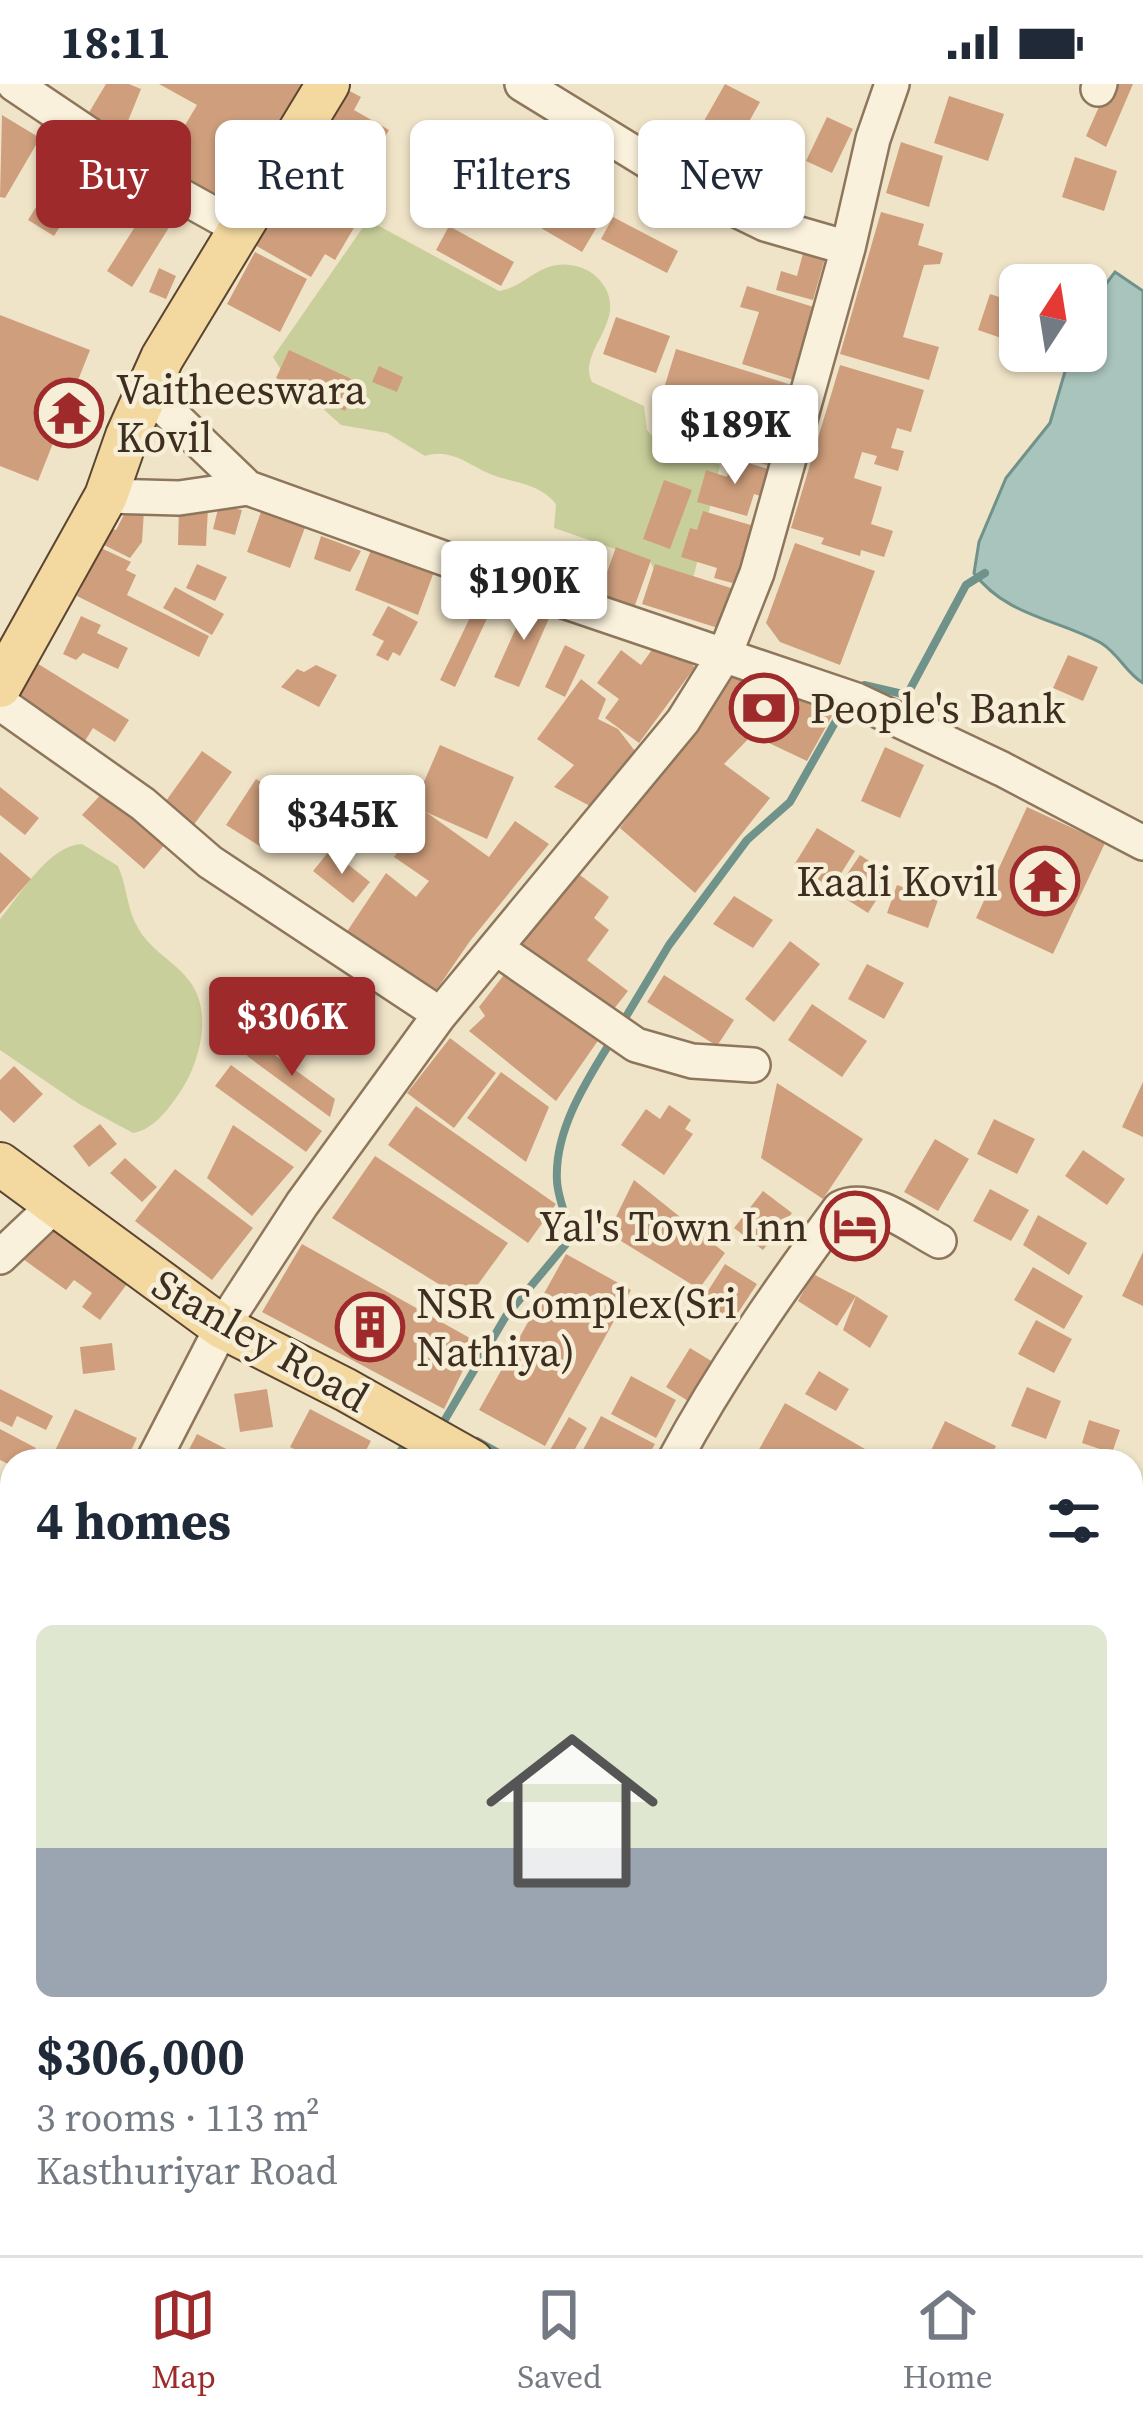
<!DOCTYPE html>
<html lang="en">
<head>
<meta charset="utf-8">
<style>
  :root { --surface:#fff; --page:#f2f2f3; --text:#1f2937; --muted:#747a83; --line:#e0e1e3; --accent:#9e2a2b }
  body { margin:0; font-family:"Source Serif 4",serif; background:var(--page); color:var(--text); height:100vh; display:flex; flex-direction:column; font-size:45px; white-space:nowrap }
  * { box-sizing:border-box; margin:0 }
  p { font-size:39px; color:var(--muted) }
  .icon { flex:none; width:66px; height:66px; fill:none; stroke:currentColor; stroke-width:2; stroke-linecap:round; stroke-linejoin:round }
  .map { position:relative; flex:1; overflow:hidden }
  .panel { position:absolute; left:0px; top:1365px; width:1143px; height:807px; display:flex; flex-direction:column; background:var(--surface); border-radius:36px 36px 0 0; box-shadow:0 3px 9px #0004 }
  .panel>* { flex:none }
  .banner { position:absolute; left:36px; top:36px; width:1071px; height:108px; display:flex; gap:24px }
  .needle { width:78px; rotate:12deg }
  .fabs { position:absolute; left:999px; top:180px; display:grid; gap:24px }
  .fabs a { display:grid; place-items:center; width:108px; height:108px; border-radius:18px; background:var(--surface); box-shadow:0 3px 9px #0004; font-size:60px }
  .price { position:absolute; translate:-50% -102px; padding:0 27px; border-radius:12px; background:#fff; color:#222; font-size:39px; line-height:78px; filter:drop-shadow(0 3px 6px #0008) }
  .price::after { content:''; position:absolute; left:50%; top:72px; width:36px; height:27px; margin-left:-18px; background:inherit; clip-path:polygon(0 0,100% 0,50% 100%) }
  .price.on { background:var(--accent); color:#fff }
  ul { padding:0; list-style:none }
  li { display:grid; align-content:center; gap:24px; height:636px; padding:0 36px }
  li+li { border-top:3px solid var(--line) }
  li span { display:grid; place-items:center; height:372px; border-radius:18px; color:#555 }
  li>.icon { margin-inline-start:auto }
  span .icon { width:216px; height:216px; fill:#fffc; stroke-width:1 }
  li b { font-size:51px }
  h2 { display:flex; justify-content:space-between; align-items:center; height:144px; padding:0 36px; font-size:51px }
  .pill { padding:0 42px; border-radius:18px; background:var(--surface); box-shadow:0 3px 9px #0004; font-size:42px; line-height:108px }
  .pill.on { background:var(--accent); color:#fff }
  .status { display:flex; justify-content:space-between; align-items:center; height:84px; padding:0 60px; background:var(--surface); direction:ltr }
  .status svg { height:33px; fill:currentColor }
  .menu { display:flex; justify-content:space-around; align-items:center; height:168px; border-top:3px solid var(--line); background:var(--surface); font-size:33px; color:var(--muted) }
  .menu a { display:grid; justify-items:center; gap:6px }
  .menu .on { color:var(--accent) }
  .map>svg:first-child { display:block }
  .green { fill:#c9cf9b }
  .water { fill:#a9c4bc; stroke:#6f938a; stroke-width:3 }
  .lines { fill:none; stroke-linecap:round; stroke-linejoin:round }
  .stream { stroke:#6f938a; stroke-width:8 }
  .building { fill:#cf9f7d }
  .minor-casing { stroke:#8d765c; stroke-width:38 }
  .major-casing { stroke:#5b4430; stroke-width:46 }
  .minor { stroke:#faf1dc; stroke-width:33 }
  .major { stroke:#f3d9a0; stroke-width:42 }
  .labels { text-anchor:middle; stroke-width:9; stroke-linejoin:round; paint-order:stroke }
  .poi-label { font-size:42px; fill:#3d2e20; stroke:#f7eed8; text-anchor:start }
  .street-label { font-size:42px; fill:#3d2e20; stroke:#f7eed8 }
</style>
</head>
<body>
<div class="status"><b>18:11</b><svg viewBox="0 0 49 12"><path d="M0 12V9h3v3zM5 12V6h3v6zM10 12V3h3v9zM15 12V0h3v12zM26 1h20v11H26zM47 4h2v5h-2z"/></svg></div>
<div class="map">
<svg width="1143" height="2171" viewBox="0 0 1143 2171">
  <rect width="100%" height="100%" fill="#f0e4c8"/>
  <path class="green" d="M368,136L499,207C526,203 539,177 569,181C582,182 594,188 602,199C630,237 576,267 592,298L644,322L647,346L652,352L720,381L694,491L689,495L654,486L650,477L554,444L556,420C537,397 512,400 488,389C466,379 450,364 425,372L387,349L341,341L283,289L273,273Z
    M82,760L118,782C127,802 127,826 138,844C151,867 176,878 191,899C214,932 198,985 176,1014C165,1029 152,1046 133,1049L79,1020L0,966V835C20,811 49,761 82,760Z"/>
  <path class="water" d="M1115,188L1143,207V599C1126,589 1119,570 1101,559C1057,535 1006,532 974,489L979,458L1006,394L1050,339L1071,267H1086V226Z"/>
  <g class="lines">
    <path class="stream" d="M856,605L864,601L907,611L966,501L985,489
      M621,941L669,861L747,756L790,718L845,621
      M440,1344L506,1232L572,1153C567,1135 558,1115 557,1097C554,1046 587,996 613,954
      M477,1357L513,1377
      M393,1377L402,1365L418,1367
      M0,1899L12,1877"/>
  </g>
  <path class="building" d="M106,0H129L141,5L122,52L88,30Z
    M159,0H308L248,104L218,112L135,64L148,43L175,58L197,21Z
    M725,0L760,18L727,77L692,58Z
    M1109,0H1133L1106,63L1086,52Z
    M344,4L361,13L354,26L389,46L373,73L321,44Z
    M949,12L1004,30L988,77L934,59Z
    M2,31L40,54L5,114L0,113Z
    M827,33L853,45L832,89L806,77Z
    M511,54L564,88L547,114L494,80Z
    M901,58L943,72L929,123L886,109Z
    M307,68L338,85L317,120L355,142L335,176L325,170L311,193L253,160Z
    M69,70L95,87L54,152L28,136Z
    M1075,73L1117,87L1104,127L1062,113Z
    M573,90L614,114L582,168L541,144Z
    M148,122L173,137L132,203L107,187Z
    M881,128L924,140L918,161L943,169L940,180L924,181L903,253L939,263L929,296L840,270Z
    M613,133L678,167L667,189L601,155Z
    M449,142L514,178L501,202L436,166Z
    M806,158L828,164L813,216L776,206L781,187L797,192Z
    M255,168L307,195L280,248L227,220Z
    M159,184L176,192L166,215L149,208Z
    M747,202L823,226L800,298L742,280L759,228L740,223Z
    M990,210L1020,220L1010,257L978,246Z
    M0,231L90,266L38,397L0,382Z
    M616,233L670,252L656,289L603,270Z
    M676,265L795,302L770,382L734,371L744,340L661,314Z
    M289,266L358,298L345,327L276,294Z
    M840,281L924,306L911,348L897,344L891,364L904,367L898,387L874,380L877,372L862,368L854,394L882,403L871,440L893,447L884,473L861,466L860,472L821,460L824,454L791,444Z
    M379,282L403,293L397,308L372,298Z
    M732,374L768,385L766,391L772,393L766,414L754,410L747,432L697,418L706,386L727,393Z
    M664,396L692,406L670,465L643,455Z
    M129,421L144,427L142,458L130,474L102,460L109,444L116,446Z
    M219,421L242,426L235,451L213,445Z
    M263,422L307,438L290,484L247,468Z
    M179,423L208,424L206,462L178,461Z
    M703,427L754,442L736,500L714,494L717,484L681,473L690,444L697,446Z
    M321,452L361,467L350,488L314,475Z
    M795,459L875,487L840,581L780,558L766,539Z
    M373,461L435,485L418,531L355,506Z
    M616,463L651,476L634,524L599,511Z
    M101,464L131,478L126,486L136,491L127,511L209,552L199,573L77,512Z
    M197,480L227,493L215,517L186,504Z
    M655,480L734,505L721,545L642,520Z
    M175,503L224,530L212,551L163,524Z
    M529,515L553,525L519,603L494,593Z
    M476,521L490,528L455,603L440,596Z
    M388,522L418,538L400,572L393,568L388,577L376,571L384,557L372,551Z
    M81,532L101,541L97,549L128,564L118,585L83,569L76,576L63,570Z
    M659,556L695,583L639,659L605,634L619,615L597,599L621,566L641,581Z
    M565,561L585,571L565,613L545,603Z
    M1068,571L1098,583L1083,617L1053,604Z
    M35,578L129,636L115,658L93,644L80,665L8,620Z
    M316,581L337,591L319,623L281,603L297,585L304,588Z
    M740,583L838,621L807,677L752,651L724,680L770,714L695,809L620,744Z
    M581,595L606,615L598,635L618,645L635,667L590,722L554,703L574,681L537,655Z
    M440,661L514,693L487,755L426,728L489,773L515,737L549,760L470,857L426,921L344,852L386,789L416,813L429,797L394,773L426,728L413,723Z
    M885,663L924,681L900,734L861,717Z
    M202,667L232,688L193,742L163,721Z
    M256,695L291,717L261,763L226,741Z
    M0,703L39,734L25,751L0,731Z
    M105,706L166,759L144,785L82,731Z
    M1027,723L1105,759L1053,870L976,834Z
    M817,744L855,767L832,804L794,781Z
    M330,766L370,798L353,819L313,787Z
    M0,768L31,795L0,830Z
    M860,771L892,792L868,829L835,808Z
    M576,788L609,813L594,834L609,846L587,876L628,907L610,930L520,864Z
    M897,801L938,816L928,844L887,829Z
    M734,812L773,836L753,864L713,840Z
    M790,857L820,880L774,938L745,915Z
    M867,880L904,899L884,935L848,915Z
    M510,883L604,948L556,1017L469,947L485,932L479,923Z
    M664,891L734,936L717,962L647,918Z
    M812,920L867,957L842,993L788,956Z
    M450,954L496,989L454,1044L407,1009Z
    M257,958L335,1015L330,1033L247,972Z
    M231,981L322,1047L306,1068L215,1002Z
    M14,982L43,1010L14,1039L0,1026V996Z
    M501,988L549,1023L526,1078L467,1034Z
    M1143,998V1053L1122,1043Z
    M777,999L863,1055L823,1115L761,1074Z
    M669,1021L691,1036L685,1045L693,1050L664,1091L621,1061L646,1025L660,1035Z
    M416,1022L556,1120L528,1159L388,1061Z
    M994,1035L1035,1055L1017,1090L977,1070Z
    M100,1040L117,1060L89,1083L73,1062Z
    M233,1041L294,1083L252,1132L207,1094Z
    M935,1055L969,1075L938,1127L904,1108Z
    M1083,1066L1125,1095L1107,1121L1065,1092Z
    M375,1072L508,1159L466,1217L332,1134Z
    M125,1074L157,1103L142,1118L110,1089Z
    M175,1085L253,1144L212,1196L135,1137Z
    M634,1096L725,1169L699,1205L608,1149Z
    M990,1105L1029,1126L1011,1157L973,1137Z
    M763,1107L792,1129L763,1166L734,1144Z
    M1038,1131L1087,1159L1069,1191L1023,1161Z
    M47,1142L127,1200L100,1236L82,1223L92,1209L74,1196L66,1206L23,1175Z
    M302,1160L477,1258L444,1325L262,1228Z
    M1143,1168V1222L1122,1212Z
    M566,1170L631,1206L545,1362L479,1326Z
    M725,1180L757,1200L732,1238L701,1218Z
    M1033,1183L1083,1212L1064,1245L1014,1216Z
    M813,1190L856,1212L837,1242L798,1217Z
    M856,1212L888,1232L870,1264L843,1246Z
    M1036,1236L1072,1255L1054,1289L1018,1270Z
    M112,1259L115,1286L83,1290L80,1263Z
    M690,1264L713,1278L688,1317L666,1303Z
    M819,1287L849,1305L836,1327L805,1310Z
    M631,1292L676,1316L656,1354L611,1330Z
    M1027,1303L1061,1317L1046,1355L1011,1342Z
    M0,1305L53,1332L46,1346L17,1332L12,1343L0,1337Z
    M267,1305L273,1343L240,1348L234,1310Z
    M785,1319L865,1365L859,1377H771L757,1369Z
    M75,1325L137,1354L126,1377H50Z
    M310,1325L371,1357L360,1377H317L290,1363Z
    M601,1332L655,1360L645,1377H577Z
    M569,1333L587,1344L568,1377H553L546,1373Z
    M1089,1336L1120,1346L1112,1369L1082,1359Z
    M945,1337L996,1362L989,1377H926Z
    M0,1345L36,1364L30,1377H12V1382L0,1376Z
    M197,1350L238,1371L235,1377H183Z
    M1131,1429L1143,1433V1484L1131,1480Z
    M0,1552L12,1558V1599L0,1593Z
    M1143,1630V1689L1131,1682V1652Z
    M0,1722L12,1730V1787L0,1779Z
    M1131,1761L1143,1767V1820L1131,1843Z
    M0,2105L12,2111V2160H69L63,2171H5L0,2167Z
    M1131,2144L1143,2152V2171H1105L1113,2160H1131Z
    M270,2160H372L365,2171H288Z
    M822,2160H867L858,2171H836Z
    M889,2160H942L932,2171H901Z"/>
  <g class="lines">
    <defs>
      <path id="minor" d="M14,0L176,109L239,144
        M522,0L693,105L765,140L848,164
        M1098,5L1100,0
        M248,404L552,513L856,616L1002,685L1143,759
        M106,412L179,414L248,404L147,307
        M0,619L143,720L210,778L426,921
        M496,864L636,961L692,977L753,981
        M0,1173L56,1120
        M153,1377L222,1243L302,1120L438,933L683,637L725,570L757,489L848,164L873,55L892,0
        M674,1377C722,1288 780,1205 840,1124C871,1109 912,1143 939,1157
        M0,1664L12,1641
        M0,2067L12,2073
        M183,2160L203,2171
        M100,2171L107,2160
        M246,2171L251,2160"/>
      <path id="major" d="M0,602L106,412L127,352L162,274L328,0
        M0,1080L222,1243L346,1306L472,1377
        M1131,1726L1143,1732"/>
    </defs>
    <use href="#minor" class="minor-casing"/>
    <use href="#major" class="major-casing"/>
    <use href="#minor" class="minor"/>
    <use href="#major" class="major"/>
  </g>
  <defs>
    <symbol id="temple-ring" viewBox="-11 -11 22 22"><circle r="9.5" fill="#f7eed8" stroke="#9e2a2b" stroke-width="1.5"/><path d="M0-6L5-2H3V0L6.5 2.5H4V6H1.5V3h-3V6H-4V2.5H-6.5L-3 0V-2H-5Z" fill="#9e2a2b"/></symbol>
    <symbol id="bank-ring" viewBox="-11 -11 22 22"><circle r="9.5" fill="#f7eed8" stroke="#9e2a2b" stroke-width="1.5"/><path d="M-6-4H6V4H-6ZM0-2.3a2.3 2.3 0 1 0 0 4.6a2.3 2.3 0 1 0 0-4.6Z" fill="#9e2a2b"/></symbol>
    <symbol id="hotel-ring" viewBox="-11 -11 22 22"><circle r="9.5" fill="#f7eed8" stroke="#9e2a2b" stroke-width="1.5"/><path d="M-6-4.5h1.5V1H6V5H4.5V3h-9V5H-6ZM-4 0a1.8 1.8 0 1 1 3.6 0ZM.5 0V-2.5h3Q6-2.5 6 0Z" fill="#9e2a2b"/></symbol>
    <symbol id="building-ring" viewBox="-11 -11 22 22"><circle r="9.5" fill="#f7eed8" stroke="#9e2a2b" stroke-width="1.5"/><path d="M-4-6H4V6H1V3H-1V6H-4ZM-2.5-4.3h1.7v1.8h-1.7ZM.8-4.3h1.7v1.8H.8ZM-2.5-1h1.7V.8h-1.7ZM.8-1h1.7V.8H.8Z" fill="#9e2a2b"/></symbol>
  </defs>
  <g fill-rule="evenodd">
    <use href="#temple-ring" x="31" y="291" width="76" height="76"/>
    <use href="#bank-ring" x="726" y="586" width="76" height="76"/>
    <use href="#temple-ring" x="1007" y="759" width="76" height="76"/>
    <use href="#hotel-ring" x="817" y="1104" width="76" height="76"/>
    <use href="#building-ring" x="332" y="1205" width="76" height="76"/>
  </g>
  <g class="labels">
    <g class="poi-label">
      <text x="116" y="320">Vaitheeswara<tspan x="116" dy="48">Kovil</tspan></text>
      <text x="810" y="639">People's Bank</text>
      <text x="998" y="812" text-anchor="end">Kaali Kovil</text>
      <text x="808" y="1157" text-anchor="end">Yal's Town Inn</text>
      <text x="416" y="1234">NSR Complex(Sri<tspan x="416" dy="48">Nathiya)</tspan></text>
    </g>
    <g class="street-label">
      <text transform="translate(261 1256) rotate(30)" y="15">Stanley Road</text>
    </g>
  </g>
</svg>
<div class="fabs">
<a><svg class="needle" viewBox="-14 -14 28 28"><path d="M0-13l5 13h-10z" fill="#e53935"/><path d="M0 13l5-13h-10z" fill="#747a83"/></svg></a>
</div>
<b class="price" style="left:735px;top:403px">$189K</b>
<b class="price" style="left:524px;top:559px">$190K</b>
<b class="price" style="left:342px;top:793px">$345K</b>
<b class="price on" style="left:292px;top:995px">$306K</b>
<div class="banner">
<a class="pill on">Buy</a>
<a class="pill">Rent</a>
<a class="pill">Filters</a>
<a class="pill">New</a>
</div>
<section class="panel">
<h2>4 homes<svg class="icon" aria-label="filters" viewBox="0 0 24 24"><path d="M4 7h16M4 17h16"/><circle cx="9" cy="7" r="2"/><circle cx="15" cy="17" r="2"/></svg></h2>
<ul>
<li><span style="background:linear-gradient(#dfe7d0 60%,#9aa5b1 0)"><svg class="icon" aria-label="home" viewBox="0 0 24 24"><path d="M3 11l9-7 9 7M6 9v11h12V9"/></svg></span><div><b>$306,000</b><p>3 rooms · 113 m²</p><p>Kasthuriyar Road</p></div></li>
</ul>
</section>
</div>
<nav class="menu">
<a class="on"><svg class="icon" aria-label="map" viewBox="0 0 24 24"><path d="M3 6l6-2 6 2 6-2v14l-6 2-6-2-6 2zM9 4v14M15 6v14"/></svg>Map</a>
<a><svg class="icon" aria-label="saved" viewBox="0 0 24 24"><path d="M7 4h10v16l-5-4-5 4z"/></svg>Saved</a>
<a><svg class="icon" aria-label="home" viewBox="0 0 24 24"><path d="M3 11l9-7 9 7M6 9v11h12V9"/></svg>Home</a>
</nav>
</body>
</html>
